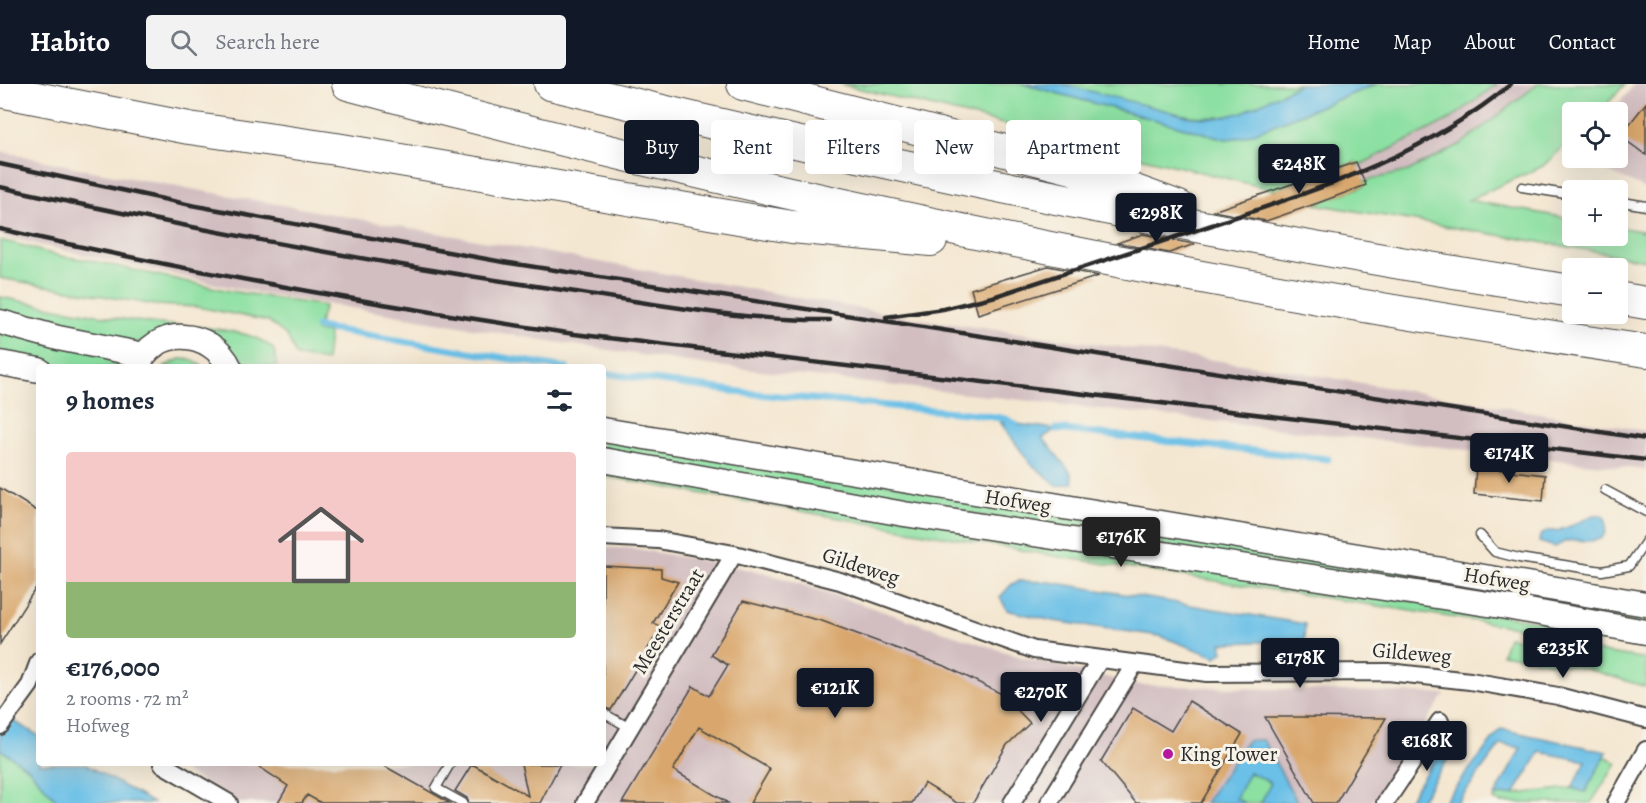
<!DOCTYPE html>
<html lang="en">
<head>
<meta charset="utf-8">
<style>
  :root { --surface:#fff; --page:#f2f2f3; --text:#1f2937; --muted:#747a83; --accent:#111827 }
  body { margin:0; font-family:Alegreya,serif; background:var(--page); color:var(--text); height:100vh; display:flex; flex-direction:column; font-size:22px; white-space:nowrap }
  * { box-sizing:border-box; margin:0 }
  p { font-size:20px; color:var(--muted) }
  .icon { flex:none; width:33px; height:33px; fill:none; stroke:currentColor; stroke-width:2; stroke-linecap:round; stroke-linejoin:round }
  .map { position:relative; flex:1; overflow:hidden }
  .sheet { position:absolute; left:36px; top:280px; width:570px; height:402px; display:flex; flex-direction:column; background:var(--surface); border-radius:6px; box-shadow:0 6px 24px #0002 }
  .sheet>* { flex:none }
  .banner { position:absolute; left:624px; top:36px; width:570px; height:54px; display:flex; gap:12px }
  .tools { position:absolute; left:1562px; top:18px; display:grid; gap:12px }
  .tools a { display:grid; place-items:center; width:66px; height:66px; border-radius:6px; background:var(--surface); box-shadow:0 6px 24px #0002; font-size:30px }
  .price { position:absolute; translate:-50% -51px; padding:0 14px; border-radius:6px; background:var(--accent); color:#fff; font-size:20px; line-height:39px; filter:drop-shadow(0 2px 3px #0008) }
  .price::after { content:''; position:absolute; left:50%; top:36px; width:18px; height:14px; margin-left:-9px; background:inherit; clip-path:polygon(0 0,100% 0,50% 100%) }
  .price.active { background:#222; color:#fff }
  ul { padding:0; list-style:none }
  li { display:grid; align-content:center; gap:12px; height:318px; padding:0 30px }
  li span { display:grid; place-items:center; height:186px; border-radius:6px; color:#555 }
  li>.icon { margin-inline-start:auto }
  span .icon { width:108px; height:108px; fill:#fffc; stroke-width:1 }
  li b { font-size:26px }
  h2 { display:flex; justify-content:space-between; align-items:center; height:72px; padding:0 30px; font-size:26px }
  .pill { padding:0 21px; border-radius:6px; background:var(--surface); box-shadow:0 6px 24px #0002; font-size:21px; line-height:54px }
  .pill.active { background:var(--accent); color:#fff }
  header { display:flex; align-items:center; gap:36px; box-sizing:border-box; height:84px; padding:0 30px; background:var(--accent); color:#fff }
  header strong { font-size:28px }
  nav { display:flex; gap:33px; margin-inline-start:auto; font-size:21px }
  .search { width:420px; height:54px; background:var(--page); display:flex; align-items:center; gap:15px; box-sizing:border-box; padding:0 21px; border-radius:6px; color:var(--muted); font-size:22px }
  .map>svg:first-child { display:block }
  .industrial { fill:#d2bec1 }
  .green { fill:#8ce0a2; stroke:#5c8666; stroke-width:1.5 }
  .water { fill:#6ac0e7; stroke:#4a7689; stroke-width:1.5 }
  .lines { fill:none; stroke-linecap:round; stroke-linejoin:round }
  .stream { stroke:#6ac0e7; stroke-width:7 }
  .building { fill:#d9a76d }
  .service-casing { stroke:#494744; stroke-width:11 }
  .minor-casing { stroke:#494744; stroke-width:20 }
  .secondary-casing { stroke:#494744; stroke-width:27 }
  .motorway-casing { stroke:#494744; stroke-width:34 }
  .service { stroke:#fff; stroke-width:8 }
  .minor { stroke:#fff; stroke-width:16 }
  .secondary { stroke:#fff; stroke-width:24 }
  .motorway { stroke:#fff; stroke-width:32 }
  .rail { stroke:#2b2b2b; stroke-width:4.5 }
  .poi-dot { fill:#b5179e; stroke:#f7f3e8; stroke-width:2 }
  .labels { text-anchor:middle; stroke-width:6; stroke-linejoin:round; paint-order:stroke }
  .street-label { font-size:21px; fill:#2b2b2b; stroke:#f7f3e8 }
  .poi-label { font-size:21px; fill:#2b2b2b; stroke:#f7f3e8; text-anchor:start }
</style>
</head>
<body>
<header>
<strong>Habito</strong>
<div class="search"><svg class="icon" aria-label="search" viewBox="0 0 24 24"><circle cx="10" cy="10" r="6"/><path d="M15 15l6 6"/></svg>Search here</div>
<nav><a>Home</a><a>Map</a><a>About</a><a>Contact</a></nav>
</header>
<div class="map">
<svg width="1646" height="719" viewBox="0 0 1646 719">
  <rect width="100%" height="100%" fill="#f7f3e8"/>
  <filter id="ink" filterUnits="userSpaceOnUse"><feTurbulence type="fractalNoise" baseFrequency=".0167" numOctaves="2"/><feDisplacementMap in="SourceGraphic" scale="12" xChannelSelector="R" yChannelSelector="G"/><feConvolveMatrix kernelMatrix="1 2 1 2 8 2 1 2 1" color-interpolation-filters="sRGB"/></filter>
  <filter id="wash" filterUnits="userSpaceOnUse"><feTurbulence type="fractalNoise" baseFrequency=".008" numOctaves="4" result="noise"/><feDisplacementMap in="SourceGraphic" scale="24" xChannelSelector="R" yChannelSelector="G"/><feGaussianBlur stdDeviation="1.35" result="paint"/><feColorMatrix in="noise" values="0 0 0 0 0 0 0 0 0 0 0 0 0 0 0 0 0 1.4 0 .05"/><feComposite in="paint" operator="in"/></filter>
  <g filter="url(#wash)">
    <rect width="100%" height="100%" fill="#f4e7d1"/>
    <path class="industrial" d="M1497,0H1538L1461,60L1408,87L1364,97L1358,82L1452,34Z
      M1634,0H1646V105L1595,82L1588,74H1617V28H1612Z
      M0,67L92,87L924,236L1279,285L1646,347V386L708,281L561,259L238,205L0,152Z
      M603,464H633L767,489L1021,573L1140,601L1445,610L1371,719H1248L1217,700L1205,719H237L173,680H603Z"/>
    <path class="green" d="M840,0H1023L1226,55L1243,53L1377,0H1497L1452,34L1358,82L1356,78L1274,106Z
      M1062,0H1300C1281,9 1262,21 1242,29C1197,45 1109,12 1062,0Z
      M1538,0H1625L1600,28H1572V55L1543,82L1468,116L1572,135V152H1617V143L1646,148V176L1314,120L1365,102L1364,97L1408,87L1461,60Z
      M0,156C26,161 59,175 84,175L230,207L325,222L316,247L329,249L326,277L296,272L287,252L268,237L198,223L155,221L0,194Z
      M0,213C50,223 100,232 150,239C182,244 252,241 274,266L277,283L249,282L232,269L144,257L134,259L0,232Z
      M0,243L128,276L126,283H50L0,274Z
      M180,275L193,276L203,283H163Z
      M603,353L1646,524V541L603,369Z
      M603,383L1646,555V563L1060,473L603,392Z
      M1508,553L1646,575V603L1587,585L1502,570Z
      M0,665L29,685L59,719H0Z
      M1605,672L1617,679L1591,719H1501L1494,716L1495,712L1572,704L1585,708Z
      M1249,688L1271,699L1261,719H1244L1235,715Z"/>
    <path class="water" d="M1023,0H1062L1191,33L1216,34L1241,29L1300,0H1377L1243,53L1226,55Z
      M1000,338L1056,345L1043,354L1071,389L1073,399L1058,402L1030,379Z
      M1593,431H1602L1606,436C1609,467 1583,453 1568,457C1563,458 1559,461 1555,463L1539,458L1540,452L1547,447H1557L1576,440Z
      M1019,497L1050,498L1305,540L1304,557L1221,559L1223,568L1216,573L1160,552L1053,537L1007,526L1000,513L1012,500Z
      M0,629L39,652V680H85L153,719H59L29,685L0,665Z
      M1501,645L1607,668L1585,708L1572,704L1586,677L1540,668L1514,710L1495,712L1521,664L1501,660L1457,719H1443Z
      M1448,653L1457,661L1419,719H1407Z
      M1255,656H1263L1298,719H1261L1271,699L1249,688L1236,714L1244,719H1205L1247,657Z"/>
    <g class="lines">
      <path class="stream" d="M317,243L566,284
        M603,289L747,309L976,330L1006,335L1015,340
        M1056,345L1328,375"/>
    </g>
    <g id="blocks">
      <path class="building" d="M1646,19V71L1620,52Z
        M1356,78L1366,101L1318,119L1266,137L1213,127Z
        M1143,150L1183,158L1195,160L1169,169L1117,159Z
        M1048,182L1099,192L978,230L971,205Z
        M1476,383L1545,391L1543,417L1474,410Z
        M0,404L39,428V499L0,560Z
        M603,482L661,485V493L678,498L653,539L661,543L611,626L603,623Z
        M743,517L822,537L947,583L1002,610L1030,639L1007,661L973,719H957L924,699L912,719H750L770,685L699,643L673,686L728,719H622L693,602L709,612L728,581L711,571Z
        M1189,617L1242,650L1201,719H1136L1101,677L1133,624L1171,647Z
        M1265,633H1298L1386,634L1336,719H1314Z
        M255,680H381L450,719H321L307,711L302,719H278L288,702Z
        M472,680L528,712L521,680H560L540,719H469L467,714L455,707Z"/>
    </g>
  </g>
  <g filter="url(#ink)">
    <use href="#blocks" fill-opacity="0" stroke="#494744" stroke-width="1.5"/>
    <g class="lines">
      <defs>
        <path id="service" d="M1522,103L1572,111
          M1617,117L1646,122
          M1605,406L1646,428
          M1480,451L1495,468L1519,474L1602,487L1629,482L1646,457
          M603,629L630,644
          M450,680L436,704L463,719"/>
        <path id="minor" d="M603,453L658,456L734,470L840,497L1034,566L1207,589L1388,588L1470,597L1558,612L1646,635
          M0,642L30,601L39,577
          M162,680L229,719
          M585,719L734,470
          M1012,719L1099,577
          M1049,719L1134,581
          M1385,719L1440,637
          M1616,719L1646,666"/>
        <path id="secondary" d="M0,238L58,254L144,271
          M0,279L39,286
          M137,284C154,240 212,245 230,284
          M603,346L1646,520
          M603,376L904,430L1501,522L1646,548"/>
        <path id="motorway" d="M348,0C775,116 1209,202 1646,267
          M550,0C888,83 1228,154 1572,207
          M743,0L1072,84L1179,123
          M0,7L189,44L336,65L792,143L931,156
          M1617,214L1646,219"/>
      </defs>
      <use href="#service" class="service-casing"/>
      <use href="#minor" class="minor-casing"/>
      <use href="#secondary" class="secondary-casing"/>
      <use href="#motorway" class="motorway-casing"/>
      <use href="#service" class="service"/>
      <use href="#minor" class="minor"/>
      <use href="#secondary" class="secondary"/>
      <use href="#motorway" class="motorway"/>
      <path class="rail" d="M0,80L191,121L503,178L1646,355
        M0,103C186,144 374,179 563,206C650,219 741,237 830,236
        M0,145C190,188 382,222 574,250L1646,376
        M886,233L943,225L996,212C1068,189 1140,165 1212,141C1319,105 1423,73 1511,0"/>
    </g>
  </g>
  <circle class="poi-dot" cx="1168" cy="670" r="6"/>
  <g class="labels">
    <g class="street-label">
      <text transform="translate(1018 417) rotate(9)" y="7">Hofweg</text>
      <text transform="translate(861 482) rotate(18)" y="7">Gildeweg</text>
      <text transform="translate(1497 495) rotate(9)" y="7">Hofweg</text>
      <text transform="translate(668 537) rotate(-59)" y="7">Meesterstraat</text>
      <text transform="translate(1412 569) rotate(5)" y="7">Gildeweg</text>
    </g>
    <g class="poi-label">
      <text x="1180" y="677">King Tower</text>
    </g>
  </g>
</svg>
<div class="tools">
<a><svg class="icon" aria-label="locate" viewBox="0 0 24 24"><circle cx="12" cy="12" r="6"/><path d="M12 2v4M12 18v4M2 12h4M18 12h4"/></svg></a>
<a>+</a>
<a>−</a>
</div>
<b class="price" style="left:1299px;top:111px">€248K</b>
<b class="price" style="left:1156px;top:160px">€298K</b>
<b class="price" style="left:1509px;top:400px">€174K</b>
<b class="price active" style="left:1121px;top:484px">€176K</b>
<b class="price" style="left:1563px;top:595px">€235K</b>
<b class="price" style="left:1300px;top:605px">€178K</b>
<b class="price" style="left:835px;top:635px">€121K</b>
<b class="price" style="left:1041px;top:639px">€270K</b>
<b class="price" style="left:1427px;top:688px">€168K</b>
<div class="banner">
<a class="pill active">Buy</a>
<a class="pill">Rent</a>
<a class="pill">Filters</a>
<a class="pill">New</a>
<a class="pill">Apartment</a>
</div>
<section class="sheet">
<h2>9 homes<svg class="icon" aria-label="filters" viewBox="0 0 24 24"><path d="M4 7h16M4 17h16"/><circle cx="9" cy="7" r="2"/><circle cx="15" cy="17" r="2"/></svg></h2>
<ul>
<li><span style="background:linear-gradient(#f6c9c9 70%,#8fb573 0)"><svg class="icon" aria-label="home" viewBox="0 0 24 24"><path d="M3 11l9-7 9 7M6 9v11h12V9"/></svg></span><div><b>€176,000</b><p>2 rooms · 72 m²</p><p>Hofweg</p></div></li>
</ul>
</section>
</div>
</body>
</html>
